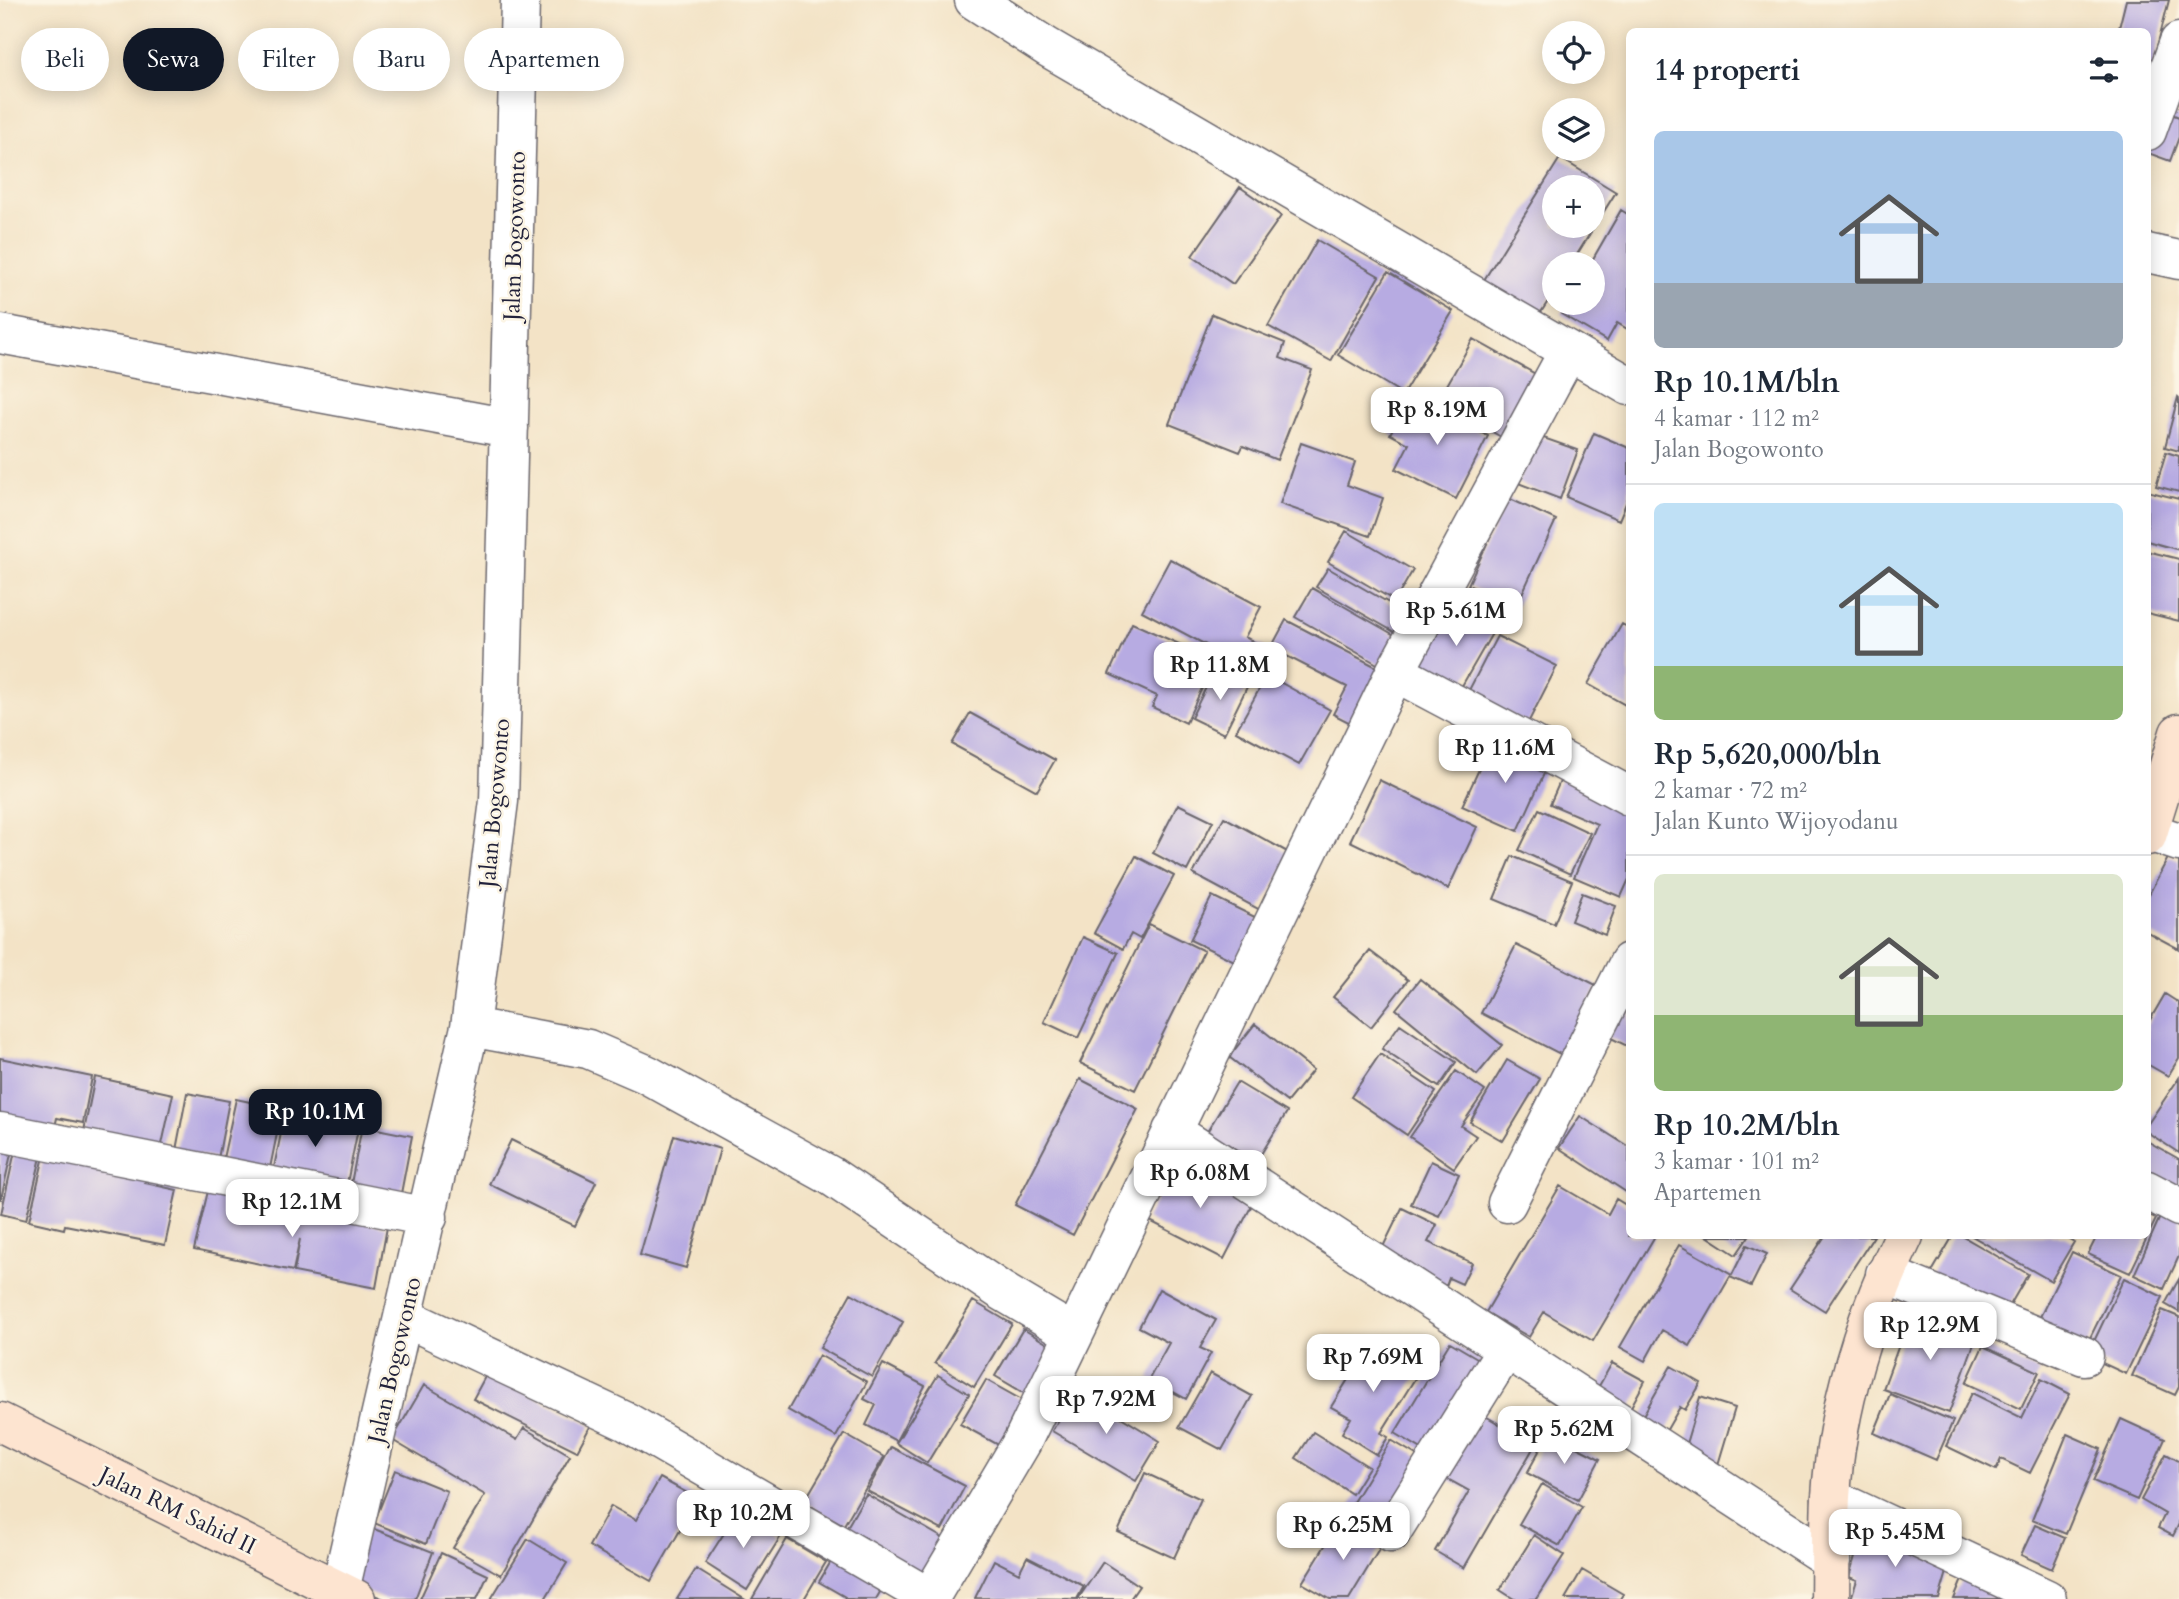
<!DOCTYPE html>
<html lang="id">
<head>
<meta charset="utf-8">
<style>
  :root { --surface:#fff; --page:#f2f2f3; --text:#1f2937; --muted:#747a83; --line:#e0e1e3; --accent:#111827 }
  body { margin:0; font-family:Cardo,serif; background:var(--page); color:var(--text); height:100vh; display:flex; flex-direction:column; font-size:26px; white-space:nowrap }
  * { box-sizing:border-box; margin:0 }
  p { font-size:23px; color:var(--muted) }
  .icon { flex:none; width:38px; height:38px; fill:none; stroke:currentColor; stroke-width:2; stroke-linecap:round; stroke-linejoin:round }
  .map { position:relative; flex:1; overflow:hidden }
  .sheet { position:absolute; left:1626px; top:28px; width:525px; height:1211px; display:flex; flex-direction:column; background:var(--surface); border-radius:10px; box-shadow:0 4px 18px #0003 }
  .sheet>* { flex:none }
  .banner { position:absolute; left:21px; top:28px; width:665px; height:63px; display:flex; gap:14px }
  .tools { position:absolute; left:1542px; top:21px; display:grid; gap:14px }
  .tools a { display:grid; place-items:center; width:63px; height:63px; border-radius:50%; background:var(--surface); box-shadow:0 4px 18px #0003; font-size:35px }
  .price { position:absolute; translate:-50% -60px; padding:0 16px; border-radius:14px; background:#fff; color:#222; font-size:23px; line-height:46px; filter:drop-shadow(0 2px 4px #0008) }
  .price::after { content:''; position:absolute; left:50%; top:42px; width:21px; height:16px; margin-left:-10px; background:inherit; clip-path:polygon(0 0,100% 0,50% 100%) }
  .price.active { background:var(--accent); color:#fff }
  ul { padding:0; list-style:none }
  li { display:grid; align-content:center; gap:14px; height:371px; padding:0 28px }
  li+li { border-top:2px solid var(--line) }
  li span { display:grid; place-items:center; height:217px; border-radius:10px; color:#555 }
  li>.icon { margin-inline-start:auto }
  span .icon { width:126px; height:126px; fill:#fffc; stroke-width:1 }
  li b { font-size:30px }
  h2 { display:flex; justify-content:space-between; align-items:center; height:84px; padding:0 28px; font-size:30px }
  .tag { padding:0 24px; border-radius:32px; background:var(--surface); box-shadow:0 4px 18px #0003; font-size:24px; line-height:63px }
  .tag.active { background:var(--accent); color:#fff }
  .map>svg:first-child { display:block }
  .building { fill:#b7abe2; fill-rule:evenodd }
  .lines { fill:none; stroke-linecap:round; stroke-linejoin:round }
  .street-casing { stroke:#6b666c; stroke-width:41 }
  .secondary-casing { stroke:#6b666c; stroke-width:41 }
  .street { stroke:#fff; stroke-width:38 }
  .secondary { stroke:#fde4d0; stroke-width:38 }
  .labels { text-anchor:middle; stroke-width:5; stroke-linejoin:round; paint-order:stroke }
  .street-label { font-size:23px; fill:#22223b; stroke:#fcf5e5 }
</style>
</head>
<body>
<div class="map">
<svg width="2179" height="1599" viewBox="0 0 2179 1599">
  <rect width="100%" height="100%" fill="#fcf5e5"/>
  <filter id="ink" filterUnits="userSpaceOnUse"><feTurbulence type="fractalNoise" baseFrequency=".0143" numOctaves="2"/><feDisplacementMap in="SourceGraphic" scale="14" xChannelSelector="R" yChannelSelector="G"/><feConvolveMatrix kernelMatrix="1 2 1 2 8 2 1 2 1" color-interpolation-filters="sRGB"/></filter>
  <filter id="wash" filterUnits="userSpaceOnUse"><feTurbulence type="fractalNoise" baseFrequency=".00686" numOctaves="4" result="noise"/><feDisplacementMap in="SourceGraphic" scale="28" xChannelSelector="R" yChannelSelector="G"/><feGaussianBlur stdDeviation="1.57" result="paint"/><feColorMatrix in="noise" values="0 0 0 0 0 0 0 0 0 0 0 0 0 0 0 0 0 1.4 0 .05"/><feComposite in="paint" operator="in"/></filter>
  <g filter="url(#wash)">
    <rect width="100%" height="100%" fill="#f3e3c6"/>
    <g id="blocks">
      <path class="building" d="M2126,0H2169L2151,70L2147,69V32H2118Z
        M2164,111L2179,117V137L2170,161L2148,153Z
        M1560,158L1616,192L1571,264H1554V292L1534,323L1479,288ZM1554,187H1592V226H1554Z
        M1240,187L1281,216L1233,284L1192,256Z
        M1621,210L1629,215V330L1617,323L1607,341L1561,314L1567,303H1592V264H1590Z
        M1317,240L1379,276L1331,361L1268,326Z
        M1388,272L1453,311L1403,394L1338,355Z
        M1212,314L1285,343L1280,358L1312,370L1277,460L1243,446L1240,452L1169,424Z
        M1473,339L1546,380L1510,442L1438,401Z
        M1409,396L1488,436L1456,499L1396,469L1409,444L1390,434Z
        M2178,397L2179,398V451L2165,447Z
        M1594,433L1629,448V496L1619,520L1566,497Z
        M1535,435L1578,450L1560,499L1518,483Z
        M1301,443L1355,462L1347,485L1383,498L1370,536L1280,504Z
        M2166,452L2179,456V492L2156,486Z
        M2147,491L2179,499V550L2147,541Z
        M1508,498L1556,520L1516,607L1468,585Z
        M1346,531L1413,570L1395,601L1328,562Z
        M2147,551L2179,559V621L2147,613Z
        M1170,559L1261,607L1245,637L1265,648L1253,670L1142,611Z
        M1328,568L1415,618L1403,637L1316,587Z
        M1312,588L1396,636L1379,665L1295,617Z
        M1457,599L1498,623L1455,698L1414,674Z
        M1286,620L1390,674L1362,729L1333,714L1347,687L1271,648Z
        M1132,623L1215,660L1186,723L1152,707L1157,696L1109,674Z
        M1622,624L1629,628V707L1588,684Z
        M1497,636L1557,666L1528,723L1467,694Z
        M1215,669L1248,685L1224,734L1191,718Z
        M1267,675L1330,710L1299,765L1236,731Z
        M970,713L1055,760L1037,791L952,744Z
        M1493,739L1548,765L1518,831L1462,806Z
        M1561,779L1629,809V879L1621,897L1574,877L1597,824L1550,804Z
        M1379,780L1477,827L1448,889L1350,841Z
        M1178,804L1213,821L1187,871L1153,853Z
        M1539,809L1590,833L1570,874L1519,850Z
        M1224,817L1291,854L1260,910L1193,874Z
        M1136,856L1174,876L1140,939L1131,934L1123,949L1094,933Z
        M1512,856L1572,881L1554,924L1494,899Z
        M2169,856L2179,861V949L2147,932V898Z
        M1582,893L1616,906L1605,935L1571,921Z
        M1212,896L1267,923L1245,966L1190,940Z
        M1149,924L1204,951L1135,1090L1080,1063Z
        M1083,937L1118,953L1078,1038L1044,1022Z
        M1516,945L1598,986L1562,1055L1481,1013Z
        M1370,951L1408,980L1371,1027L1333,997Z
        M1420,979L1502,1045L1477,1075L1396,1009Z
        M1629,993V1047L1609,1037Z
        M2165,994L2179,1003V1058L2168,1076L2147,1064V1025Z
        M1255,1024L1313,1070L1287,1102L1229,1057Z
        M1400,1024L1456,1062L1439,1087L1382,1049Z
        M1380,1054L1436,1092L1407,1135L1351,1097Z
        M0,1058L92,1077L83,1123L57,1118L54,1131L0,1120Z
        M1507,1060L1540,1079L1503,1141L1470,1122Z
        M1456,1071L1485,1091L1461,1126L1476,1136L1454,1168L1410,1137Z
        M95,1077L173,1094L161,1149L83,1136Z
        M2179,1078V1153L2147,1132V1125Z
        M1080,1079L1138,1109L1073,1235L1015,1205Z
        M1237,1082L1287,1112L1253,1167L1204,1137Z
        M187,1093L229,1101L218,1159L176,1150Z
        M236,1099L282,1109L269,1173L222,1163Z
        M286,1109L359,1124L346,1188L272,1177Z
        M1580,1116L1629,1147V1194L1559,1148Z
        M362,1126L412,1136L399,1204L349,1194Z
        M674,1135L720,1149L686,1268L640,1255Z
        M511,1140L596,1182L575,1226L489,1184Z
        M2147,1141L2179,1159V1201L2147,1186Z
        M0,1151L11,1154L1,1199H0Z
        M15,1151L41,1157L26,1220L1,1214Z
        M44,1156L146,1179L145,1183L177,1190L165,1245L65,1225L64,1229L29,1221Z
        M1176,1161L1254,1201L1224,1259L1146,1219Z
        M1431,1161L1459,1174L1439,1216L1411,1204Z
        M1560,1186L1608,1214L1616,1199L1629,1207V1236H1655L1593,1341L1544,1312L1529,1337L1486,1312Z
        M208,1191L387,1227L376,1288L294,1272L300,1239L293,1271L194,1250Z
        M1402,1208L1437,1225L1428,1242L1472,1263L1462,1284L1449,1278L1446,1286L1377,1259Z
        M2164,1208L2179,1215V1256L2164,1289L2134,1275Z
        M2147,1215L2156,1219L2130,1273L2088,1254L2097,1236H2147Z
        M1707,1236H1749L1736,1255Z
        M1825,1236H1874L1825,1311L1790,1289Z
        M1953,1236H1962L2028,1274L2002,1319L1929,1277Z
        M1972,1236H2064L2074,1242L2051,1281Z
        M1679,1245L1732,1275L1747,1245L1767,1254L1751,1286L1730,1277L1690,1346L1662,1330L1645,1361L1620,1347Z
        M2072,1252L2121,1275L2085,1348L2036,1325Z
        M2124,1278L2163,1297L2126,1374L2087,1356Z
        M2179,1279V1312L2165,1304Z
        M1159,1289L1216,1320L1200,1348L1211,1353L1186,1399L1149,1379L1169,1343L1139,1327Z
        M851,1293L903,1322L872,1377L820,1348Z
        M973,1301L1012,1324L974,1387L935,1363Z
        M2162,1310L2179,1317V1387L2175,1395L2132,1376Z
        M1911,1312L1977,1335L1949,1413L1883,1389Z
        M1023,1329L1061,1352L1034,1399L995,1376Z
        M1365,1339L1419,1372L1381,1433L1388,1437L1377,1455L1342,1433L1351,1418L1331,1407L1352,1373L1347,1369Z
        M1450,1342L1489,1365L1435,1457L1395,1433Z
        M1983,1346L2039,1372L2021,1409L1966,1383Z
        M819,1355L867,1382L836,1437L788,1410Z
        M1612,1363L1645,1381L1625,1418L1591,1400Z
        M883,1364L925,1386L896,1441L866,1425L876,1405L864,1399Z
        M1671,1366L1701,1383L1685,1410L1680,1407L1661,1440L1637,1426Z
        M487,1373L591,1425L577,1451L473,1399Z
        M1210,1373L1252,1396L1222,1450L1179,1427Z
        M938,1375L969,1394L927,1463L896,1443Z
        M2041,1379L2070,1394L2030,1473L2001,1459L1996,1470L1946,1446L1972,1393L2022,1418Z
        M986,1380L1029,1404L1004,1448L960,1424Z
        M424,1385L517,1440L524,1428L570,1455L501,1575L453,1548L485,1495L392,1440Z
        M1077,1390L1160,1441L1136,1481L1052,1431Z
        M1890,1394L1953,1421L1936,1460L1874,1433Z
        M1700,1397L1735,1408L1717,1468L1682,1457Z
        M1482,1414L1535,1445L1464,1568L1435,1551L1469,1491L1446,1478Z
        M2121,1419L2165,1439L2137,1500L2093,1481Z
        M1313,1432L1369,1467L1352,1494L1296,1458Z
        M1549,1433L1600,1459L1578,1500L1527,1473Z
        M844,1434L884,1457L844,1525L804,1502Z
        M2067,1434L2101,1449L2066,1534L2032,1520Z
        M1391,1440L1428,1462L1386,1530L1350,1507Z
        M891,1447L965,1486L942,1530L867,1491Z
        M2166,1454L2179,1461V1524L2173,1536L2158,1528L2165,1514L2141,1500Z
        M395,1470L447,1491L426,1544L374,1523Z
        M1145,1473L1201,1499L1174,1558L1118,1532Z
        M660,1478L698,1499L651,1581L589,1546L611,1506L636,1520Z
        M1542,1484L1582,1507L1560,1546L1519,1524Z
        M866,1494L948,1541L923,1584L842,1536Z
        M739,1510L781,1536L747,1590L705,1563Z
        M1342,1518L1383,1543L1349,1599H1330L1302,1583Z
        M1865,1522L1950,1562L1939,1599H1851L1857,1580L1849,1577Z
        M2035,1525L2065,1538L2052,1569L2021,1555Z
        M369,1527L433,1552L415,1599H384L347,1584Z
        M1534,1535L1564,1555L1536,1599H1514L1500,1590Z
        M528,1539L567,1563L545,1599H491Z
        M787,1539L826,1562L804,1599H752Z
        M837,1551L887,1580L876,1599H844L845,1597L819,1582Z
        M441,1553L488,1575L477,1599H420Z
        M1027,1557L1084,1586L1077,1599L975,1598L994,1560L1019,1573Z
        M1103,1562L1139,1586L1130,1599H1078Z
        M696,1569L744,1599H677Z
        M1582,1570L1623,1594L1620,1599H1565Z
        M1966,1570L2012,1599H1954Z"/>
    </g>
  </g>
  <g filter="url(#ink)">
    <use href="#blocks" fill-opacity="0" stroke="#6b666c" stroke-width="2"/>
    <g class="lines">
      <defs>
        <path id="street" d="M974,0L1047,47L1629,386
          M2147,131L2179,42
          M2147,253L2179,260
          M0,334L509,428
          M1395,672L1629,796
          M2149,832L2179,842
          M470,1027L588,1049L646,1074L831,1176L1000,1290L1074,1334
          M1172,1131L1831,1560
          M0,1132L428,1217
          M2147,1190L2179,1207
          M1507,1203L1629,962
          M1885,1274L2084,1356
          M404,1317L627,1422L930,1598
          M1831,1498L2047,1599
          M1391,1533L1506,1349
          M338,1599L470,1027L499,801L520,0
          M929,1599L1022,1442L1395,672L1568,352"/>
        <path id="secondary" d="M2147,836L2179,733
          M0,1422L356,1599
          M1830,1599C1831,1565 1829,1531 1831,1497C1836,1408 1865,1315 1904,1236"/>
      </defs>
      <use href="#street" class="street-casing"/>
      <use href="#secondary" class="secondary-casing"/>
      <use href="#street" class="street"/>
      <use href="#secondary" class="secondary"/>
    </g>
  </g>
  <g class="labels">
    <g class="street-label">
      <text transform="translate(514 236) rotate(-88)" y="8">Jalan Bogowonto</text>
      <text transform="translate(494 803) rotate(-85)" y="8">Jalan Bogowonto</text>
      <text transform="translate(394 1360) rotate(-77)" y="8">Jalan Bogowonto</text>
      <text transform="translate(178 1510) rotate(26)" y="8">Jalan RM Sahid II</text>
    </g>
  </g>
</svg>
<div class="tools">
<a><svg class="icon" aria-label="locate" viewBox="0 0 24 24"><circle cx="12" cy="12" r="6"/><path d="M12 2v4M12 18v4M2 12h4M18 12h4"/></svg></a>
<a><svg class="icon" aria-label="layers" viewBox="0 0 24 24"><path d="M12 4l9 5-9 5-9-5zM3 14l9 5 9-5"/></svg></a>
<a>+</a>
<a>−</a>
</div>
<b class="price" style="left:1437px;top:447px">Rp 8.19M</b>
<b class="price" style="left:1456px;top:648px">Rp 5.61M</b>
<b class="price" style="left:1220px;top:702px">Rp 11.8M</b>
<b class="price" style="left:1505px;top:785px">Rp 11.6M</b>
<b class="price active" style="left:315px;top:1149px">Rp 10.1M</b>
<b class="price" style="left:1200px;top:1210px">Rp 6.08M</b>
<b class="price" style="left:292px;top:1239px">Rp 12.1M</b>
<b class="price" style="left:1930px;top:1362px">Rp 12.9M</b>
<b class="price" style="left:1373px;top:1394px">Rp 7.69M</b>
<b class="price" style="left:1106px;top:1436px">Rp 7.92M</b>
<b class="price" style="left:1564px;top:1466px">Rp 5.62M</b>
<b class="price" style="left:743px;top:1550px">Rp 10.2M</b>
<b class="price" style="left:1343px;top:1562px">Rp 6.25M</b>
<b class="price" style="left:1895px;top:1569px">Rp 5.45M</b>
<div class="banner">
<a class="tag">Beli</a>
<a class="tag active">Sewa</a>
<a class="tag">Filter</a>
<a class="tag">Baru</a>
<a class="tag">Apartemen</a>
</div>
<section class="sheet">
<h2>14 properti<svg class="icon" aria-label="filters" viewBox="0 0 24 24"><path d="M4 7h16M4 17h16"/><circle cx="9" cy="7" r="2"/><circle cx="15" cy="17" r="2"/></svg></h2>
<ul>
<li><span style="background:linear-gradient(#a9c7e8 70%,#9aa5b1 0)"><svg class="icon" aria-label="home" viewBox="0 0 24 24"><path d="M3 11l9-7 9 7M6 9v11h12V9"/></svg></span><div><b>Rp 10.1M/bln</b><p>4 kamar · 112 m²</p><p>Jalan Bogowonto</p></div></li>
<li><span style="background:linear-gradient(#bfe0f5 75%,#8fb573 0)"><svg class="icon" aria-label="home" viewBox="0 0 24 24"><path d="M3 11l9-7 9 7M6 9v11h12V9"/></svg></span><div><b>Rp 5,620,000/bln</b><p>2 kamar · 72 m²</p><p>Jalan Kunto Wijoyodanu</p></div></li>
<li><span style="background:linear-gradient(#dfe7d0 65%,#8fb573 0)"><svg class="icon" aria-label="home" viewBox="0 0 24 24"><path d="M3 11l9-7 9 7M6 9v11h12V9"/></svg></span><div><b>Rp 10.2M/bln</b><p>3 kamar · 101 m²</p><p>Apartemen</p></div></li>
</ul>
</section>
</div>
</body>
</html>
